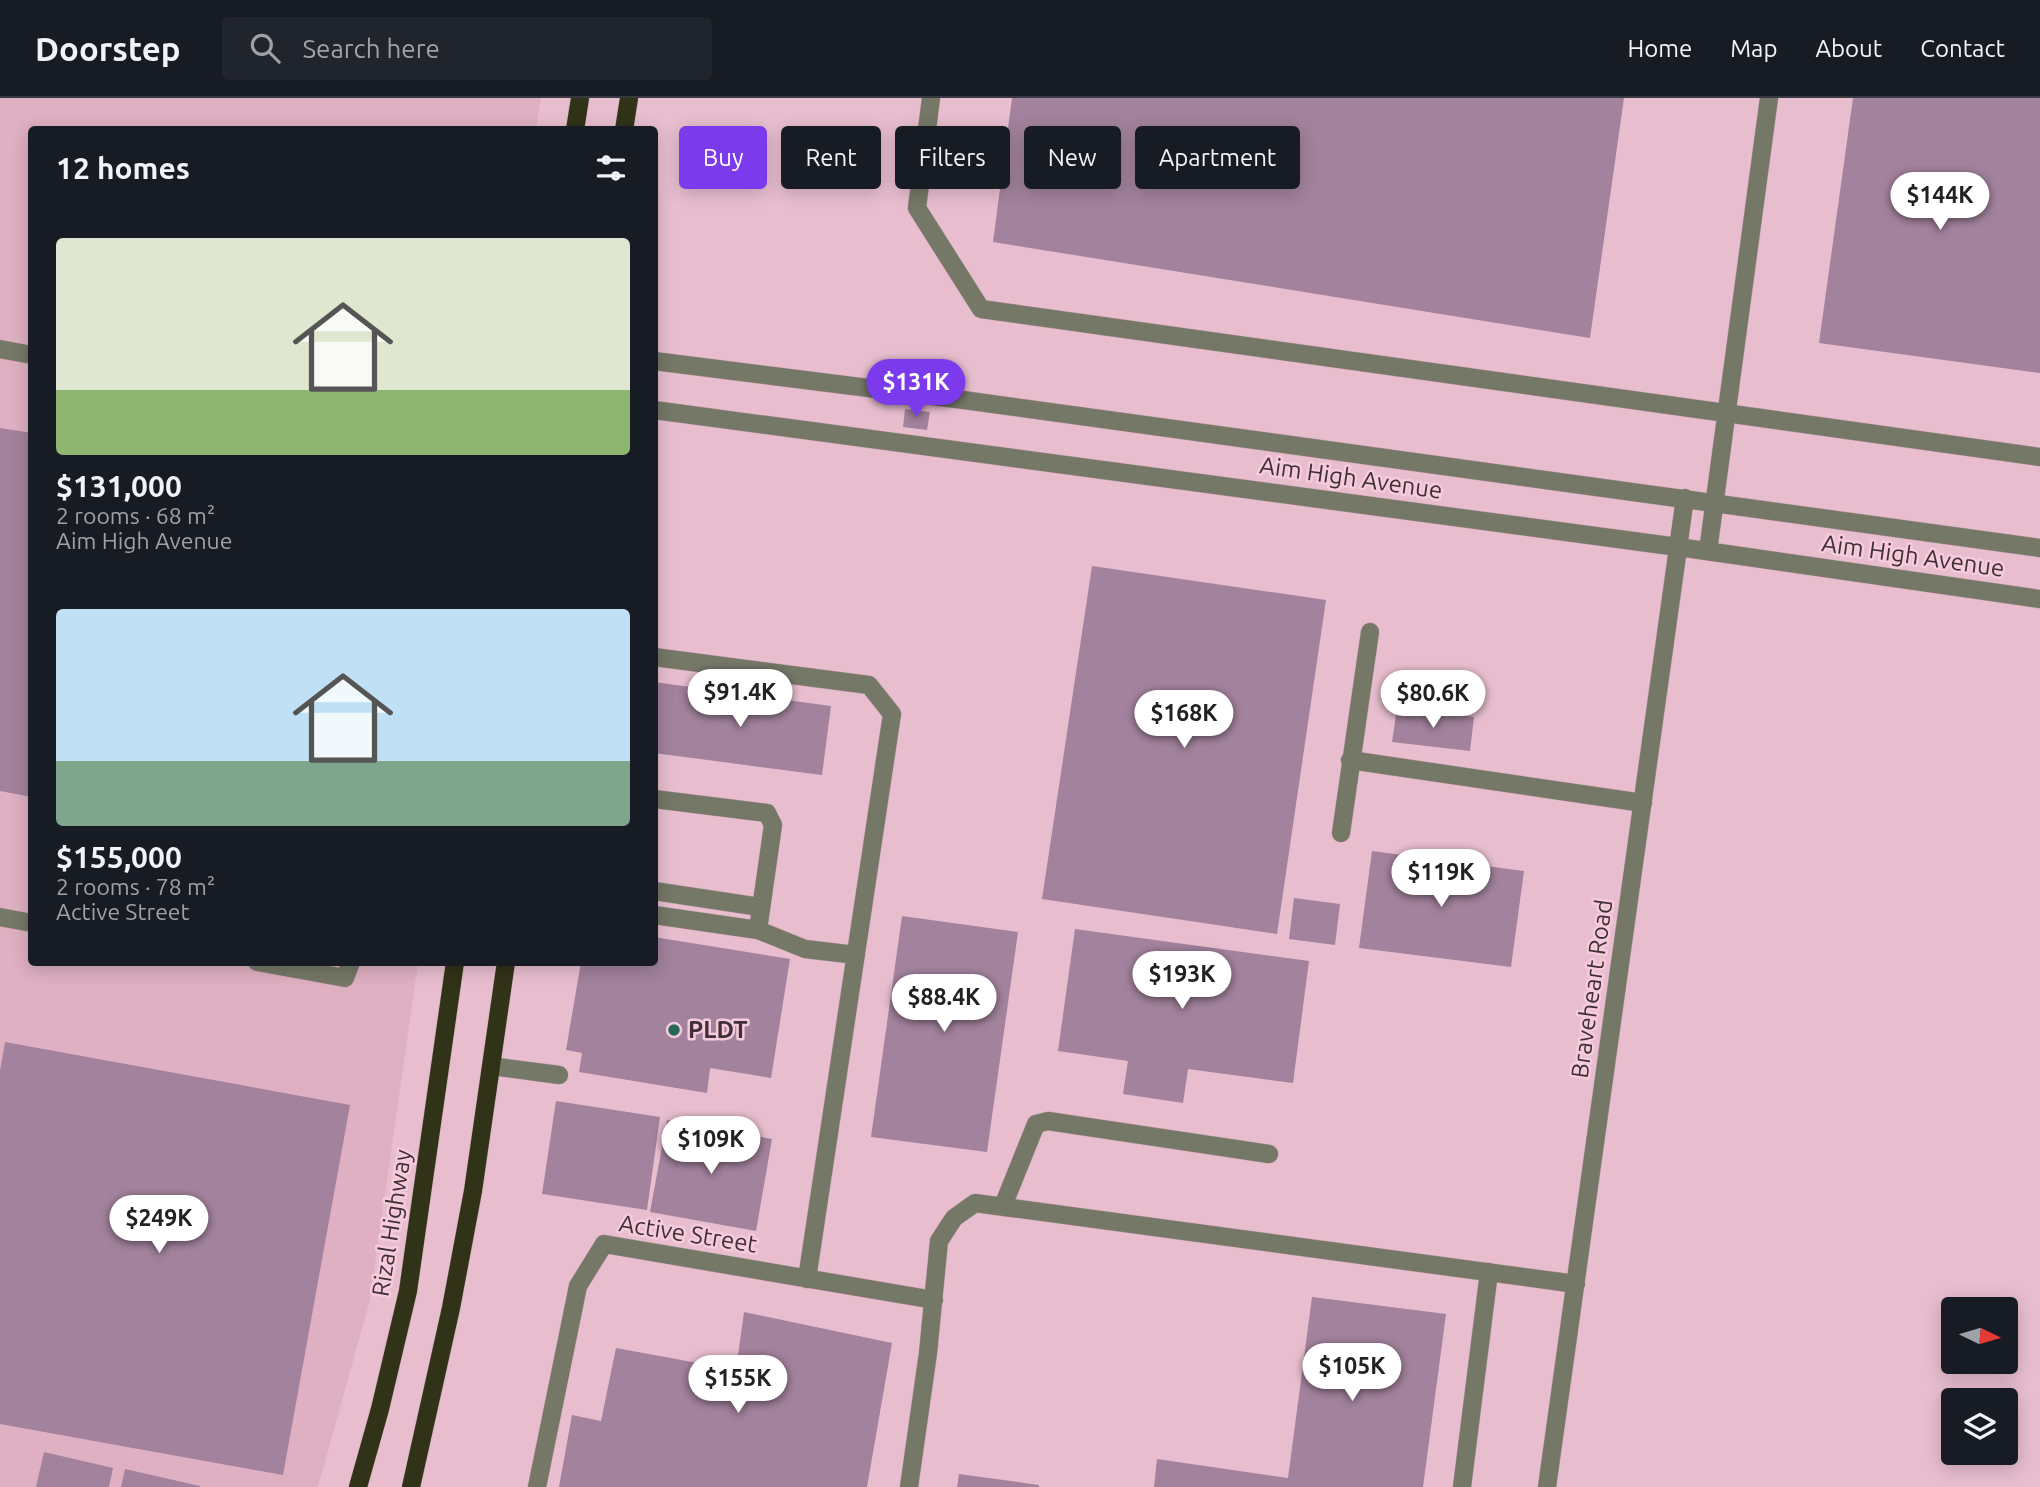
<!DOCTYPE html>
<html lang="en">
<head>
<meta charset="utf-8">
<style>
  :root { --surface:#171b24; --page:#20242c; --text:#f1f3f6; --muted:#9ea1a6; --line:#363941; --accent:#7c3aed }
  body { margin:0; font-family:Ubuntu,sans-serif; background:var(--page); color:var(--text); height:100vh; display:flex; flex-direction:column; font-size:26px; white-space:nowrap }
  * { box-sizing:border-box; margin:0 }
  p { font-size:23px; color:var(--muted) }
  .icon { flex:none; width:38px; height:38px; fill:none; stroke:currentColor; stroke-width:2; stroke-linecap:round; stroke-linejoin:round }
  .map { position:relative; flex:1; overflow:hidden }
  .panel { position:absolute; left:28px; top:28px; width:630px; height:840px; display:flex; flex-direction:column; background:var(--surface); border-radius:7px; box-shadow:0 4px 18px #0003 }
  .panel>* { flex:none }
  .hud { position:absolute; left:679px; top:28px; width:665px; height:63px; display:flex; gap:14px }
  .needle { width:46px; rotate:95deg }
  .fabs { position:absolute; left:1941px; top:1199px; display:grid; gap:14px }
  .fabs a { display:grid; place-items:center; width:77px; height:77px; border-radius:7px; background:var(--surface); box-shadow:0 4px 18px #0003; font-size:35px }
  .price { position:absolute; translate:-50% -60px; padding:0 16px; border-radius:24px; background:#fff; color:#222; font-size:23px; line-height:46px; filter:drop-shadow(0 2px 4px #0008) }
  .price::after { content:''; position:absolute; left:50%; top:42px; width:21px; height:16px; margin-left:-10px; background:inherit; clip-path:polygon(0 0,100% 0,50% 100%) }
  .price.selected { background:var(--accent); color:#fff }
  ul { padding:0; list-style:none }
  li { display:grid; align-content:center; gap:14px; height:371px; padding:0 28px }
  li span { display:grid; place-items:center; height:217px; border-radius:7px; color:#555 }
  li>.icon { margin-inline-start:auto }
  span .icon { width:126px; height:126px; fill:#fffc; stroke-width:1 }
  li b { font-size:30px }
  h2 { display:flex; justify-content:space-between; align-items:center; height:84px; padding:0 28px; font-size:30px }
  .tag { padding:0 24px; border-radius:7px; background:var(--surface); box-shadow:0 4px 18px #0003; font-size:24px; line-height:63px }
  .tag.selected { background:var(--accent); color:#fff }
  header { display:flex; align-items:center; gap:42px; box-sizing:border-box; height:98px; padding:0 35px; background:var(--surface); border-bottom:2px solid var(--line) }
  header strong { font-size:33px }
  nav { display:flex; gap:38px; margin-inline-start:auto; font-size:24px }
  .search { width:490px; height:63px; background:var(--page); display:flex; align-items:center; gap:18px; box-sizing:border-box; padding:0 24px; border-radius:7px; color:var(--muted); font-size:26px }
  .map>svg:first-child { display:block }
  .built { fill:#dfb0c2 }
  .building { fill:#a2829c }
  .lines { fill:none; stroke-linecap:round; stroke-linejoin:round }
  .minor-casing { stroke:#c39fad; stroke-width:19 }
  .major-casing { stroke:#c39fad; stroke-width:19 }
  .minor { stroke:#757767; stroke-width:18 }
  .major { stroke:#303317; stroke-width:18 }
  .poi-dot { fill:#266756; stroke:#f6cbdc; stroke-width:2.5 }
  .labels { text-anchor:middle; stroke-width:5; stroke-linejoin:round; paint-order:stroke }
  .street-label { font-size:24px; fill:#402f36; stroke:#f6cbdc }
  .poi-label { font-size:24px; font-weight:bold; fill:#402f36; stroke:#f6cbdc; text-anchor:start }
</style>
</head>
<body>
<header>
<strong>Doorstep</strong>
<div class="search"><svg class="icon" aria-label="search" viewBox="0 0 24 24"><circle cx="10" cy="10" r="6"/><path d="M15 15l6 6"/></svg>Search here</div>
<nav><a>Home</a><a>Map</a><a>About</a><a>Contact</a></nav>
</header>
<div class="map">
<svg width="2040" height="1389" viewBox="0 0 2040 1389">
  <rect width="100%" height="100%" fill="#e8becf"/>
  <path class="built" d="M0,0H541L536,31L32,32V864L418,865L370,1202L318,1389H0Z"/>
  <path class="building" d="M1012,0H1624L1590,240L993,144Z
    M1853,0H2040V275L1819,245Z
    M905,311L930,314L927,332L903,329Z
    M0,330L32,335V699L0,693Z
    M1092,468L1326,502L1277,836L1042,801Z
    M654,584L831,608L822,677L654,655Z
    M1397,610L1474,619L1470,653L1392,644Z
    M1372,753L1524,773L1511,869L1359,850Z
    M1294,800L1340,806L1335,847L1289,841Z
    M902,818L1018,834L987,1054L871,1039Z
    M1075,831L1309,863L1293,985L1188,971L1183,1005L1123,996L1128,963L1058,953Z
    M654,839L790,861L771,980L710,970L707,995L579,974L582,955L566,952L581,864H654Z
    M5,944L350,1007L283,1377L0,1326V973Z
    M556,1003L660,1019L647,1112L542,1096Z
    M667,1022L772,1041L756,1133L650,1114Z
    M1312,1199L1446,1216L1423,1389H1154L1157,1361L1288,1380Z
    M744,1214L892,1245L867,1389H559L572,1317L601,1323L616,1250L736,1272Z
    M44,1354L113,1370L109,1389H36Z
    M125,1371L200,1388V1389H121Z
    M959,1376L1039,1387V1389H957Z"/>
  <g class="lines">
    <defs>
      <path id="minor" d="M931,0L917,110L981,211L2040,359
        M0,251L32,257
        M654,263L956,301L2040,450
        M654,312L1678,449L2040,501
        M1708,453L1769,0
        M654,559L869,587L892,616L807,1181
        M1350,662L1643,705
        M654,701L767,715L773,727L758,832
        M1341,735L1370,534
        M654,793L760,809
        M654,817L758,832L805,851L856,857
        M0,819L32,825
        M257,864L345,880L351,864
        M491,968L559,977
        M1003,1108L1036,1026L1048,1023L1269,1056
        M537,1389L578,1188L604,1146L934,1202
        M909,1389L928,1255L939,1143L954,1120L975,1105L1576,1186
        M1462,1389L1489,1174
        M1547,1389L1685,400"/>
      <path id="major" d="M575,32L580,0
        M624,32L629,0
        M358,1389L380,1311L408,1193L455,864
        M411,1389L451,1210L473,1093L506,864"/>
    </defs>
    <use href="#minor" class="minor-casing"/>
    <use href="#major" class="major-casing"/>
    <use href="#minor" class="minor"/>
    <use href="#major" class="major"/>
  </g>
  <circle class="poi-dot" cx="674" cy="932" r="7"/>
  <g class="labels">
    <g class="street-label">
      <text transform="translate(1351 380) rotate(8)" y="8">Aim High Avenue</text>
      <text transform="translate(1913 458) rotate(8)" y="8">Aim High Avenue</text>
      <text transform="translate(1592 891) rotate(-82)" y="8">Braveheart Road</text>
      <text transform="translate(392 1125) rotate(-81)" y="8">Rizal Highway</text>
      <text transform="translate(688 1136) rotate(9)" y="8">Active Street</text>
    </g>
    <g class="poi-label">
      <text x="688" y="940">PLDT</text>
    </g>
  </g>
</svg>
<div class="fabs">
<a><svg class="needle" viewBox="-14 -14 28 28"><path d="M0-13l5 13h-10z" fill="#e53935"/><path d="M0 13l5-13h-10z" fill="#9ea1a6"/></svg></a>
<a><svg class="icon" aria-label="layers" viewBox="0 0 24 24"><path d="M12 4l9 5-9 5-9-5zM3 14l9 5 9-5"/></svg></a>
</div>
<b class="price" style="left:1940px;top:134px">$144K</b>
<b class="price selected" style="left:916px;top:321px">$131K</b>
<b class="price" style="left:740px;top:631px">$91.4K</b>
<b class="price" style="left:1433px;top:632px">$80.6K</b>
<b class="price" style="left:1184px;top:652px">$168K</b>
<b class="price" style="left:1441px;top:811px">$119K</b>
<b class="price" style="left:1182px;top:913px">$193K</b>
<b class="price" style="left:944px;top:936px">$88.4K</b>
<b class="price" style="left:711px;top:1078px">$109K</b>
<b class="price" style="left:159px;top:1157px">$249K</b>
<b class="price" style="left:1352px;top:1305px">$105K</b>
<b class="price" style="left:738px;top:1317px">$155K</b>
<div class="hud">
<a class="tag selected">Buy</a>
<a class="tag">Rent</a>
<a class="tag">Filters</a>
<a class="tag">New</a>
<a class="tag">Apartment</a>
</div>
<section class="panel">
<h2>12 homes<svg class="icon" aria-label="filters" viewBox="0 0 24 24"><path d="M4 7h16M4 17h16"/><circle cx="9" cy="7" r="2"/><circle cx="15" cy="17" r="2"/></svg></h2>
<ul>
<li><span style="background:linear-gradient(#dfe7d0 70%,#8fb573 0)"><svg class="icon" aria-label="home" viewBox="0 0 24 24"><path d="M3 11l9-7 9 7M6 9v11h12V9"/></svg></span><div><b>$131,000</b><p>2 rooms · 68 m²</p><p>Aim High Avenue</p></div></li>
<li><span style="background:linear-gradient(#bfe0f5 70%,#7fa58c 0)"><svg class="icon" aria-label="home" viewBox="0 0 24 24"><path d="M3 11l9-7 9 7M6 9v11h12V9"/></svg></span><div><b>$155,000</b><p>2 rooms · 78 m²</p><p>Active Street</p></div></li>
</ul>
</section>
</div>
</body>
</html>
